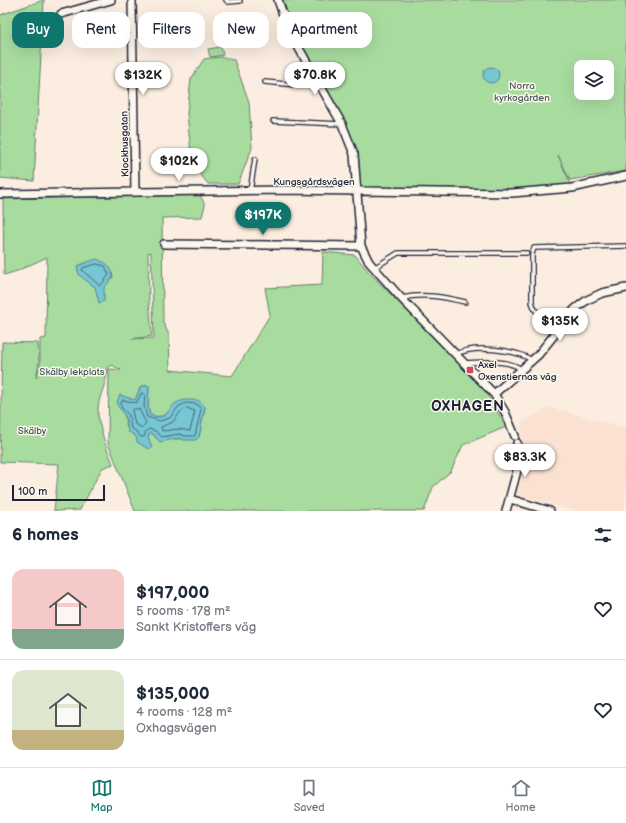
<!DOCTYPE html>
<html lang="en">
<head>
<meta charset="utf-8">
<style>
  :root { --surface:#fff; --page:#f2f2f3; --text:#1f2937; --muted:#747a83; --line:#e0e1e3; --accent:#0f766e }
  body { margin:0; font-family:"Balsamiq Sans",sans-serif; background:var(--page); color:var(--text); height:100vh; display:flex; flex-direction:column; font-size:15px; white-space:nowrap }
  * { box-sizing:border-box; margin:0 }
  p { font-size:13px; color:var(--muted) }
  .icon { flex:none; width:22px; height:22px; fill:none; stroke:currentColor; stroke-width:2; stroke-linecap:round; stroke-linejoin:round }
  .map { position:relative; height:511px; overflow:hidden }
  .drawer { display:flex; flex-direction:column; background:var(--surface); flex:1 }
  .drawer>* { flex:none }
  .guide { position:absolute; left:12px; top:12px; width:400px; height:36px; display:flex; gap:8px }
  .buttons { position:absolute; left:574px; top:60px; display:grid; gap:8px }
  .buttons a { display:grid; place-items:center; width:40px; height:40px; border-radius:8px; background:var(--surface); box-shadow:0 4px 16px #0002; font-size:20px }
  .scale { position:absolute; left:12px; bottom:10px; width:93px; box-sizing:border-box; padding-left:4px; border:2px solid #22223b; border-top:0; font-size:11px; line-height:14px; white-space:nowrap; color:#22223b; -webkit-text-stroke:3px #fbf7ec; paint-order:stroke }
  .price { position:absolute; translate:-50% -34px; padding:0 9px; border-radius:14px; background:#fff; color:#222; font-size:13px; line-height:26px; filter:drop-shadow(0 1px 2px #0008) }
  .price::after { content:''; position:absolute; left:50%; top:24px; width:12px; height:9px; margin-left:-6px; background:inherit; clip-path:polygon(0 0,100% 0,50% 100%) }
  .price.on { background:var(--accent); color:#fff }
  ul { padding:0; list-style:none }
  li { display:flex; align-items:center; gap:12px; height:100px; padding:0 12px }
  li+li { border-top:1px solid var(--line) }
  li span { display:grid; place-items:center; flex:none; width:112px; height:80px; border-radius:12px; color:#555 }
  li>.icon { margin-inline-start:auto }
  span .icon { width:48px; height:48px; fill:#fffc; stroke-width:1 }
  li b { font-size:17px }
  h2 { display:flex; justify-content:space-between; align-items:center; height:48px; padding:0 12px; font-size:17px }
  .tag { padding:0 14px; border-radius:12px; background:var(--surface); box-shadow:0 4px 16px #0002; font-size:14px; line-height:36px }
  .tag.on { background:var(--accent); color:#fff }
  .dock { display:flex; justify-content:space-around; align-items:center; height:56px; border-top:1px solid var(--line); background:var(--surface); font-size:11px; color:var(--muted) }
  .dock a { display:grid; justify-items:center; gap:2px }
  .dock .on { color:var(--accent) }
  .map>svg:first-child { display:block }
  .built { fill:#fbe1d1 }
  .green { fill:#a8dc9f; stroke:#657f6d; fill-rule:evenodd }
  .water { fill:#77c6d3; stroke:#558496 }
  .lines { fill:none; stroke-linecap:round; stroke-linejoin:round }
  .shore { stroke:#446478; stroke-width:1 }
  .lane-casing { stroke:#22223b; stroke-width:6 }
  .street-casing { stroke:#22223b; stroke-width:10 }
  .lane { stroke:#fbf7ec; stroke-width:3.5 }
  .street { stroke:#fbf7ec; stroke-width:7 }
  .poi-dot { fill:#d1495b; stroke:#fbf7ec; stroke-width:1.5 }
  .labels { text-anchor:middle; stroke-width:3; stroke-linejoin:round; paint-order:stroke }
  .park-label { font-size:10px; fill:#4a5a59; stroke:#fbf7ec }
  .street-label { font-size:10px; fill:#22223b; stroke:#fbf7ec }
  .poi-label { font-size:10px; fill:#22223b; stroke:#fbf7ec; text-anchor:start }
  .district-label { font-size:14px; font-weight:bold; letter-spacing:1px; fill:#22223b; stroke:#fbf7ec }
</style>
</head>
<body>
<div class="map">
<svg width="626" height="511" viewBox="0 0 626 511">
  <rect width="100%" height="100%" fill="#fbede0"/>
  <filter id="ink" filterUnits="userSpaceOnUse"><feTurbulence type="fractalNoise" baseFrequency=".025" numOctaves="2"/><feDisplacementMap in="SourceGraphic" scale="8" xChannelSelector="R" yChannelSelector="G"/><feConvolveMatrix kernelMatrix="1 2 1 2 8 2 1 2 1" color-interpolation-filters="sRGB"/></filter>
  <g filter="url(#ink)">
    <path class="built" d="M549,407L626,428L625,511H576L515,494L523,458L521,423Z"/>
    <path class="green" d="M44,0L34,181L0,178V15Z
      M278,0H626V171L570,180L558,155L572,188L512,193L357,191L354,154L288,29ZM581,67H607V93H581Z
      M221,47L223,55L210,57L208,49Z
      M220,57L234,60L249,102L252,148L238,184H208L192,164L187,113L191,79L204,59Z
      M200,195L205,205L202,217L162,218L163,322L169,335L170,370L232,376L270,315L265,288L322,285L323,252L355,255L368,271L486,392L506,427L463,445L451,471L433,487L424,511H135L108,443L109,369L121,370L112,365L108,368C107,383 98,397 98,410C97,423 108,452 113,464L102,468L80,510L54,511L59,464L0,462L2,342L38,343L39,362L36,378L40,366V339L46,338L47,257L17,271L4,275L3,199ZM151,252L154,338L131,339L152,336L149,301L148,253ZM141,386H149L148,406L150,415C164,419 168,414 175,404L205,407L199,437C184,438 170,441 156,438L153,434L150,433L148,437L150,443C142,440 129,435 126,425C125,420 126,417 123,413L135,400Z"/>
    <path class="water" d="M483 75a8 8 0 1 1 16 0a8 8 0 1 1-16 0Z
      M96,259C107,263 111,265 113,277L104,288V301L99,303L95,287L79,275L77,266Z
      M141,386H149L148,406L150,415C169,421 165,411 176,403C183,399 191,400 198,400L205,407L199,437L196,440H184L179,438L160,442L153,434L150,433L148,437L152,447L148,449L137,442C137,436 134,434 128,432C127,427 127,420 125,416C120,405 113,409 120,395L135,400Z"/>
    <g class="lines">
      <path class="shore" d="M97,264L105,266L109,275L100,286L82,270L83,268Z
        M142,393L145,394L144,406L147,417L160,421L170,418L178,407L186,403L197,404L201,409L195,436H185L179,434L162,437L155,431L150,429L146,431L144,437H141L136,431L131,428L129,415L121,407V403L123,400L136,403Z
        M187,408L195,411L190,431L179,429L162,431L161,427L173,422L181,411Z
        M134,409H139L146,423L142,428L135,424L132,411Z"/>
      <defs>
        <path id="lane" d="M226,0L228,2L240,1
          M265,82L296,85L317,80
          M273,121L341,124
          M250,191L255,159
          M374,268L398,253H527
          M402,298C424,293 444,297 465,302
          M558,330L535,310L532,302V254L534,248L626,246
          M456,354C474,345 514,349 532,360
          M465,363C480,362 511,359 522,370"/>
        <path id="street" d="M132,0L135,192
          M278,0L288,29L342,124L354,154L361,246L369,262L401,298L494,394L505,412L515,436
          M61,14L111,0
          M0,194L285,190L512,193L572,188L626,176
          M164,244L361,246
          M494,394L538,355L575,309L587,300L602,293L626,288
          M510,499L550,511
          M506,511L518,467L517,443"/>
      </defs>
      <use href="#lane" class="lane-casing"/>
      <use href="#street" class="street-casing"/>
      <use href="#lane" class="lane"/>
      <use href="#street" class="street"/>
    </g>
  </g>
  <rect class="poi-dot" x="466" y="366" width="8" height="8" rx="2"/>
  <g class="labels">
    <g class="park-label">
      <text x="522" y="89">Norra<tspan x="522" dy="12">kyrkogården</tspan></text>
      <text x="72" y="375">Skälby lekplats</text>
      <text x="32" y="434">Skälby</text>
    </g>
    <g class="street-label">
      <text transform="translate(124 144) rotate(-91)" y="4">Klockhusgatan</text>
      <text x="314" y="185">Kungsgårdsvägen</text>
    </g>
    <g class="poi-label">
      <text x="478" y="368">Axel<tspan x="478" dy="12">Oxenstiernas väg</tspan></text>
    </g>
    <g class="district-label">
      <text x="468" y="411">OXHAGEN</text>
    </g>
  </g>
</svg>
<div class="buttons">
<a><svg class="icon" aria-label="layers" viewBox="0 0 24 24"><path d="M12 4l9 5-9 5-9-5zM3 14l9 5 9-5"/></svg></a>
</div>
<div class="scale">100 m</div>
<b class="price" style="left:143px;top:96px">$132K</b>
<b class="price" style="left:315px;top:96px">$70.8K</b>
<b class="price" style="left:179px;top:182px">$102K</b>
<b class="price on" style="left:263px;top:236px">$197K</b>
<b class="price" style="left:560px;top:342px">$135K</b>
<b class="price" style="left:525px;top:478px">$83.3K</b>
<div class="guide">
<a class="tag on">Buy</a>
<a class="tag">Rent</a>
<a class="tag">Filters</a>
<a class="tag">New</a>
<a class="tag">Apartment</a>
</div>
</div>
<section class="drawer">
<h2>6 homes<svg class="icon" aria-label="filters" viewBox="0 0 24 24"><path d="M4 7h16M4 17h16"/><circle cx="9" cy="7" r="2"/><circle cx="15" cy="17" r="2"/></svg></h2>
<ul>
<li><span style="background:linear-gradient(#f6c9c9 75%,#7fa58c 0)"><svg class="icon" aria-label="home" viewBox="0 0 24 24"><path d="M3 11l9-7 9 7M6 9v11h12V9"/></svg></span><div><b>$197,000</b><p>5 rooms · 178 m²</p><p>Sankt Kristoffers väg</p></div><svg class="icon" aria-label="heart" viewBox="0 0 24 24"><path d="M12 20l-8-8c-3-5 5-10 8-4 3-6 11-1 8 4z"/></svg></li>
<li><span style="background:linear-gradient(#dfe7d0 75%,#c2b280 0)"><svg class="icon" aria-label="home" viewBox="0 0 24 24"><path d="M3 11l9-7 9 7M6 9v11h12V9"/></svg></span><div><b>$135,000</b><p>4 rooms · 128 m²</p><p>Oxhagsvägen</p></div><svg class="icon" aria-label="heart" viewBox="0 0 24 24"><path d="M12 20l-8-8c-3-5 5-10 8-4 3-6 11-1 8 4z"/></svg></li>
</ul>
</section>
<nav class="dock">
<a class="on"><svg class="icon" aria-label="map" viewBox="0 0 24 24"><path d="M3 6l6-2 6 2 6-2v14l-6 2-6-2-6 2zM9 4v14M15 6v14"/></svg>Map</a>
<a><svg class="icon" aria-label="saved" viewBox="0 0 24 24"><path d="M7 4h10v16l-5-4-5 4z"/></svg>Saved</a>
<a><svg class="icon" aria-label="home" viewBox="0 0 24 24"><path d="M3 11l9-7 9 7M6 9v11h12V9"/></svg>Home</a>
</nav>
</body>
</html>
